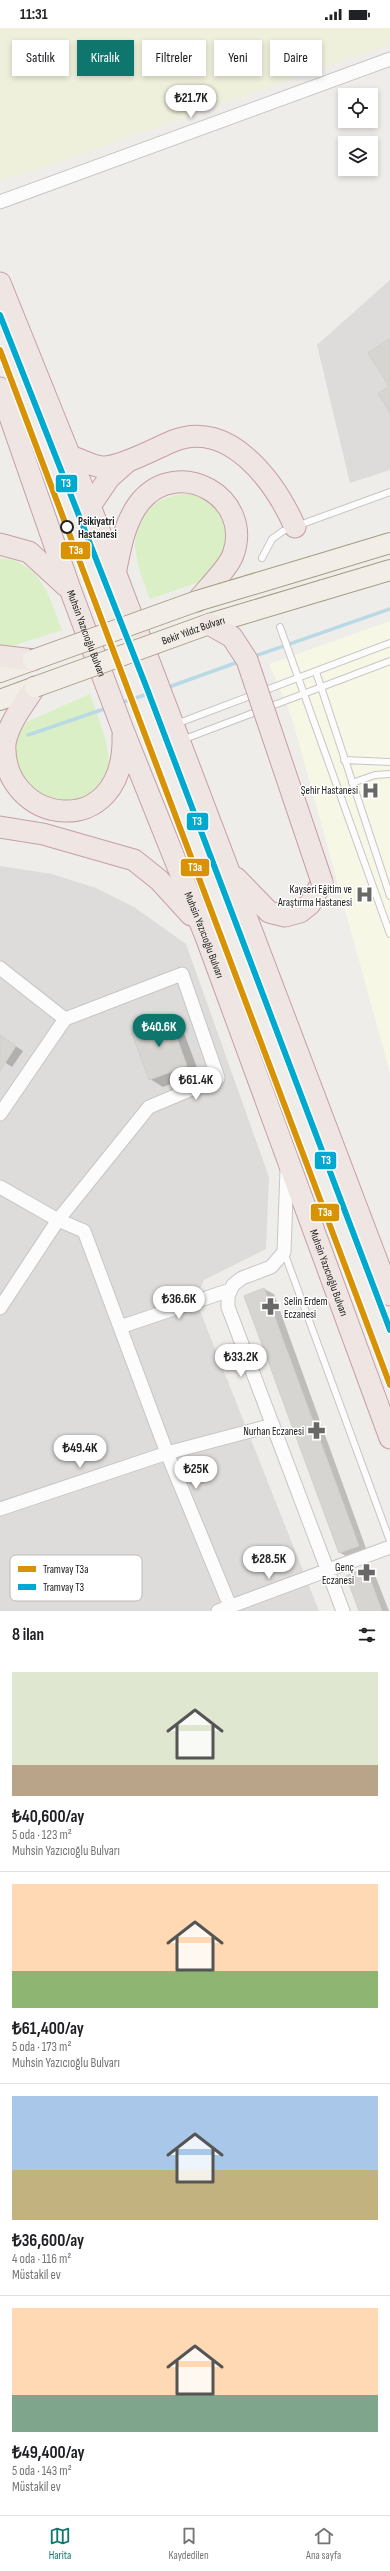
<!DOCTYPE html>
<html lang="tr">
<head>
<meta charset="utf-8">
<style>
  :root { --surface:#fff; --page:#f6f6f6; --text:#202124; --muted:#757577; --line:#e0e0e0; --accent:#0f766e }
  body { margin:0; font-family:"Sofia Sans Condensed",sans-serif; background:var(--page); color:var(--text); height:100vh; display:flex; flex-direction:column; font-size:15px; white-space:nowrap }
  * { box-sizing:border-box; margin:0 }
  p { font-size:13px; color:var(--muted) }
  .icon { flex:none; width:22px; height:22px; fill:none; stroke:currentColor; stroke-width:2; stroke-linecap:round; stroke-linejoin:round }
  .map { position:relative; height:1583px; overflow:hidden }
  .details { display:flex; flex-direction:column; background:var(--surface); flex:1 }
  .details>* { flex:none }
  .hud { position:absolute; left:12px; top:12px; width:366px; height:36px; display:flex; gap:8px }
  .fabs { position:absolute; left:338px; top:60px; display:grid; gap:8px }
  .fabs a { display:grid; place-items:center; width:40px; height:40px; border-radius:0px; background:var(--surface); box-shadow:0 2px 6px #0003; font-size:20px }
  .price { position:absolute; translate:-50% -34px; padding:0 9px; border-radius:14px; background:#fff; color:#222; font-size:13px; line-height:26px; filter:drop-shadow(0 1px 2px #0008) }
  .price::after { content:''; position:absolute; left:50%; top:24px; width:12px; height:9px; margin-left:-6px; background:inherit; clip-path:polygon(0 0,100% 0,50% 100%) }
  .price.active { background:var(--accent); color:#fff }
  ul { padding:0; list-style:none }
  li { display:grid; align-content:center; gap:8px; height:212px; padding:0 12px }
  li+li { border-top:1px solid var(--line) }
  li span { display:grid; place-items:center; height:124px; border-radius:0px; color:#555 }
  li>.icon { margin-inline-start:auto }
  span .icon { width:72px; height:72px; fill:#fffc; stroke-width:1 }
  li b { font-size:17px }
  h2 { display:flex; justify-content:space-between; align-items:center; height:48px; padding:0 12px; font-size:17px }
  .chip { padding:0 14px; border-radius:0px; background:var(--surface); box-shadow:0 2px 6px #0003; font-size:14px; line-height:36px }
  .chip.active { background:var(--accent); color:#fff }
  .status { display:flex; justify-content:space-between; align-items:center; height:28px; padding:0 20px; background:var(--surface); direction:ltr }
  .status svg { height:11px; fill:currentColor }
  .tabs { display:flex; justify-content:space-around; align-items:center; height:56px; border-top:1px solid var(--line); background:var(--surface); font-size:11px; color:var(--muted) }
  .tabs a { display:grid; justify-items:center; gap:2px }
  .tabs .active { color:var(--accent) }
  .map>svg:first-child { display:block }
  .residential { fill:#dedcda }
  .education { fill:#f7f7e5 }
  .religious { fill:#dddcda }
  .farmland { fill:#eef0db }
  .grass { fill:#daefc5 }
  .shadow { fill:#0003 }
  .lines { fill:none; stroke-linecap:round; stroke-linejoin:round }
  .stream { stroke:#b9dae5; stroke-width:3.5 }
  .building { fill:#d7d5d1; stroke:#d2cfca }
  .service-casing { stroke:#c7c6c5; stroke-width:8 }
  .minor-casing { stroke:#c7c6c5; stroke-width:15 }
  .primary-casing { stroke:#a59c85; stroke-width:22 }
  .trunk-casing { stroke:#c79da8; stroke-width:23 }
  .service { stroke:#fdfcfc; stroke-width:6 }
  .minor { stroke:#fdfcfc; stroke-width:13 }
  .primary { stroke:#f2ede6; stroke-width:20 }
  .trunk { stroke:#efe6e3; stroke-width:21 }
  .primary-bridge-casing { stroke:#a59c85; stroke-width:22; stroke-linecap:butt }
  .trunk-bridge-casing { stroke:#c79da8; stroke-width:23; stroke-linecap:butt }
  .primary-bridge { stroke:#f2ede6; stroke-width:20 }
  .trunk-bridge { stroke:#efe6e3; stroke-width:21 }
  .tram-1-casing { stroke:#fff; stroke-width:9 }
  .tram-2-casing { stroke:#fff; stroke-width:9 }
  .tram-1 { stroke:#d79205; stroke-width:6 }
  .tram-2 { stroke:#00a9ce; stroke-width:6 }
  .stop-dot { fill:#fff; stroke:#202020; stroke-width:2 }
  .labels { text-anchor:middle; stroke-width:3; stroke-linejoin:round; paint-order:stroke }
  .stop-label { font-size:11px; font-weight:bold; fill:#202020; stroke:#fff; text-anchor:start }
  .street-label { font-size:11px; fill:#202020; stroke:#fff }
  .poi-label { font-size:11px; fill:#202020; stroke:#fff; text-anchor:end }
  .key { fill:#fff; stroke:#bcbcbc; stroke-width:1 }
  .key-label { font-size:11px; fill:#202020 }
  .line-badge { stroke:#fff; stroke-width:1.5 }
  .badge-label { font-size:11px; text-anchor:middle; font-weight:bold; fill:#fff }
</style>
</head>
<body>
<div class="status"><b>11:31</b><svg viewBox="0 0 49 12"><path d="M0 12V9h3v3zM5 12V6h3v6zM10 12V3h3v9zM15 12V0h3v12zM26 1h20v11H26zM47 4h2v5h-2z"/></svg></div>
<div class="map">
<svg width="390" height="1583" viewBox="0 0 390 1583">
  <rect width="100%" height="100%" fill="#efede9"/>
  <path class="residential" d="M0,838L52,846L96,860L134,879L186,916L269,1149L266,1221L204,1252L197,1267L198,1278L319,1583H0Z"/>
  <path class="education" d="M390,593V1045L292,690L269,636Z"/>
  <path class="religious" d="M390,252V442L350,455L317,317Z"/>
  <path class="farmland" d="M0,0H390V16L48,138L0,152Z"/>
  <path class="grass" d="M189,466C221,473 224,492 228,520L202,553L150,571C145,557 138,541 136,526C130,492 156,465 189,466Z
    M0,530C41,533 49,569 62,602L0,622Z
    M90,666C97,689 121,737 101,758C94,766 83,771 75,777L27,764L12,722L22,696Z"/>
  <path class="shadow" d="M169,990L181,997L199,1045L163,1059L150,1051Z
    M0,1008L23,1023L12,1039L0,1031Z
    M264,1261L274,1266L367,1523L349,1530L339,1524Z
    M366,1541L375,1547L389,1583H360Z"/>
  <g class="lines">
    <path class="stream" d="M252,629L390,581
      M166,660L241,633
      M120,675L154,664
      M28,707L107,680"/>
  </g>
  <path class="building" d="M390,310V385L378,366L389,358L368,325Z
    M169,988L187,1038L149,1052L131,1003Z
    M0,1007L16,1018L0,1043Z
    M264,1260L359,1518L339,1525L244,1268Z
    M366,1540L382,1583H359L346,1548Z"/>
  <g class="lines">
    <defs>
      <path id="service" d="M262,530L272,511L283,503L390,464
        M280,599L390,906
        M316,644L390,868
        M176,696L390,615
        M182,712L390,633
        M344,732L390,734
        M352,755L375,747L390,746
        M284,1224L390,1513"/>
      <path id="minor" d="M0,174L390,31
        M0,940L65,991
        M0,1086L65,991L182,946L218,1050L149,1079L58,1192L84,1203L167,1425L0,1481
        M287,1142L284,1224L271,1239L242,1250L233,1257L228,1268V1279L343,1583
        M0,1159L58,1192L0,1280
        M120,1299L230,1262
        M218,1583L390,1519
        M232,1583L167,1425L273,1397"/>
      <path id="primary" d="M314,538L390,515
        M323,562L390,542
        M0,644L33,632
        M0,672L35,659"/>
      <g id="trunk">
        <path d="M0,255L90,478L390,1267"/>
        <path id="s1" d="M0,360L70,561L123,702L206,909L390,1410"/>
        <path d="M70,428C80,431 92,438 102,439C120,440 156,420 173,413C229,390 275,454 295,499"/>
        <path d="M90,478L109,450L127,434"/>
        <path d="M0,516L29,524L66,558"/>
        <path d="M115,546C120,522 124,494 140,474C178,427 254,469 233,527C228,540 207,561 197,573"/>
        <path d="M0,628L33,632"/>
        <path d="M35,659C24,676 9,694 5,715C0,796 126,818 123,707"/>
        <path d="M0,799L43,806L134,832L159,852L191,887"/>
        <path d="M236,850L269,884L285,888L300,884L310,876L322,854"/>
      </g>
    </defs>
    <use href="#service" class="service-casing"/>
    <use href="#minor" class="minor-casing"/>
    <use href="#primary" class="primary-casing"/>
    <use href="#trunk" class="trunk-casing"/>
    <use href="#service" class="service"/>
    <use href="#minor" class="minor"/>
    <use href="#primary" class="primary"/>
    <use href="#trunk" class="trunk"/>
    <defs>
      <g id="primary-bridge">
        <path d="M33,632L197,573L314,538"/>
        <path id="s2" d="M35,659L209,596L323,562"/>
      </g>
      <path id="trunk-bridge" d="M209,596L232,609L247,632L322,854"/>
    </defs>
    <use href="#primary-bridge" class="primary-bridge-casing"/>
    <use href="#trunk-bridge" class="trunk-bridge-casing"/>
    <use href="#primary-bridge" class="primary-bridge"/>
    <use href="#trunk-bridge" class="trunk-bridge"/>
    <defs>
      <path id="tram-1" d="M0,322L390,1357"/>
      <path id="tram-2" d="M0,287L146,658L390,1302"/>
    </defs>
    <use href="#tram-1" class="tram-1-casing"/>
    <use href="#tram-2" class="tram-2-casing"/>
    <use href="#tram-1" class="tram-1"/>
    <use href="#tram-2" class="tram-2"/>
  </g>
  <defs>
    <symbol id="hospital-bare" viewBox="-9 -9 18 18"><path d="M-5-5h3v3.5h4V-5h3V5h-3V1.5h-4V5h-3Z" fill="#686866" stroke="#fff" stroke-width="2.5" paint-order="stroke"/></symbol>
    <symbol id="pharmacy-bare" viewBox="-9 -9 18 18"><path d="M-2-6h4v4h4v4h-4v4h-4v-4h-4v-4h4Z" fill="#686866" stroke="#fff" stroke-width="2.5" paint-order="stroke"/></symbol>
  </defs>
  <g fill-rule="evenodd">
    <use href="#hospital-bare" x="358" y="750" width="25" height="25"/>
    <use href="#hospital-bare" x="352" y="854" width="25" height="25"/>
    <use href="#pharmacy-bare" x="258" y="1266" width="25" height="25"/>
    <use href="#pharmacy-bare" x="304" y="1390" width="25" height="25"/>
    <use href="#pharmacy-bare" x="354" y="1532" width="25" height="25"/>
  </g>
  <circle class="stop-dot" cx="67" cy="499" r="6"/>
  <g class="labels">
    <g class="stop-label">
      <text x="78" y="497">Psikiyatri<tspan x="78" dy="13">Hastanesi</tspan></text>
    </g>
    <g class="street-label">
      <text dy="4" stroke="none"><textPath href="#s2" startOffset="168">Bekir Yıldız Bulvarı</textPath></text>
      <text dy="4" stroke="none"><textPath href="#s1" startOffset="260">Muhsin Yazıcıoğlu Bulvarı</textPath></text>
      <text dy="4" stroke="none"><textPath href="#s1" startOffset="584">Muhsin Yazıcıoğlu Bulvarı</textPath></text>
      <text dy="4" stroke="none"><textPath href="#s1" startOffset="944">Muhsin Yazıcıoğlu Bulvarı</textPath></text>
    </g>
    <g class="poi-label">
      <text x="358" y="766">Şehir Hastanesi</text>
      <text x="352" y="865">Kayseri Eğitim ve<tspan x="352" dy="13">Araştırma Hastanesi</tspan></text>
      <text x="284" y="1277" text-anchor="start">Selin Erdem<tspan x="284" dy="13">Eczanesi</tspan></text>
      <text x="304" y="1407">Nurhan Eczanesi</text>
      <text x="354" y="1543">Genç<tspan x="354" dy="13">Eczanesi</tspan></text>
    </g>
  </g>
  <rect x="10" y="1527" width="132" height="46" rx="6" class="key"/>
  <rect x="18" y="1538" width="18" height="6" fill="#d79205"/>
  <rect x="18" y="1556" width="18" height="6" fill="#00a9ce"/>
  <g class="key-label">
    <text x="43" y="1545">Tramvay T3a</text>
    <text x="43" y="1563">Tramvay T3</text>
  </g>
  <g class="line-badge">
    <rect x="55" y="446" width="23" height="19" rx="4" fill="#00a9ce"/>
    <rect x="60" y="513" width="31" height="19" rx="4" fill="#d79205"/>
    <rect x="186" y="784" width="23" height="19" rx="4" fill="#00a9ce"/>
    <rect x="180" y="830" width="30" height="19" rx="4" fill="#d79205"/>
    <rect x="314" y="1123" width="23" height="19" rx="4" fill="#00a9ce"/>
    <rect x="310" y="1175" width="30" height="19" rx="4" fill="#d79205"/>
  </g>
  <g class="badge-label">
    <text x="66" y="459">T3</text>
    <text x="76" y="526">T3a</text>
    <text x="197" y="797">T3</text>
    <text x="195" y="843">T3a</text>
    <text x="326" y="1136">T3</text>
    <text x="325" y="1188">T3a</text>
  </g>
</svg>
<div class="fabs">
<a><svg class="icon" aria-label="locate" viewBox="0 0 24 24"><circle cx="12" cy="12" r="6"/><path d="M12 2v4M12 18v4M2 12h4M18 12h4"/></svg></a>
<a><svg class="icon" aria-label="layers" viewBox="0 0 24 24"><path d="M12 4l9 5-9 5-9-5zM3 14l9 5 9-5"/></svg></a>
</div>
<b class="price" style="left:191px;top:91px">₺21.7K</b>
<b class="price active" style="left:159px;top:1020px">₺40.6K</b>
<b class="price" style="left:196px;top:1073px">₺61.4K</b>
<b class="price" style="left:179px;top:1292px">₺36.6K</b>
<b class="price" style="left:241px;top:1350px">₺33.2K</b>
<b class="price" style="left:80px;top:1441px">₺49.4K</b>
<b class="price" style="left:196px;top:1462px">₺25K</b>
<b class="price" style="left:269px;top:1552px">₺28.5K</b>
<div class="hud">
<a class="chip">Satılık</a>
<a class="chip active">Kiralık</a>
<a class="chip">Filtreler</a>
<a class="chip">Yeni</a>
<a class="chip">Daire</a>
</div>
</div>
<section class="details">
<h2>8 ilan<svg class="icon" aria-label="filters" viewBox="0 0 24 24"><path d="M4 7h16M4 17h16"/><circle cx="9" cy="7" r="2"/><circle cx="15" cy="17" r="2"/></svg></h2>
<ul>
<li><span style="background:linear-gradient(#dfe7d0 75%,#b9a48a 0)"><svg class="icon" aria-label="home" viewBox="0 0 24 24"><path d="M3 11l9-7 9 7M6 9v11h12V9"/></svg></span><div><b>₺40,600/ay</b><p>5 oda · 123 m²</p><p>Muhsin Yazıcıoğlu Bulvarı</p></div></li>
<li><span style="background:linear-gradient(#ffd9b3 70%,#8fb573 0)"><svg class="icon" aria-label="home" viewBox="0 0 24 24"><path d="M3 11l9-7 9 7M6 9v11h12V9"/></svg></span><div><b>₺61,400/ay</b><p>5 oda · 173 m²</p><p>Muhsin Yazıcıoğlu Bulvarı</p></div></li>
<li><span style="background:linear-gradient(#a9c7e8 60%,#c2b280 0)"><svg class="icon" aria-label="home" viewBox="0 0 24 24"><path d="M3 11l9-7 9 7M6 9v11h12V9"/></svg></span><div><b>₺36,600/ay</b><p>4 oda · 116 m²</p><p>Müstakil ev</p></div></li>
<li><span style="background:linear-gradient(#ffd9b3 70%,#7fa58c 0)"><svg class="icon" aria-label="home" viewBox="0 0 24 24"><path d="M3 11l9-7 9 7M6 9v11h12V9"/></svg></span><div><b>₺49,400/ay</b><p>5 oda · 143 m²</p><p>Müstakil ev</p></div></li>
</ul>
</section>
<nav class="tabs">
<a class="active"><svg class="icon" aria-label="map" viewBox="0 0 24 24"><path d="M3 6l6-2 6 2 6-2v14l-6 2-6-2-6 2zM9 4v14M15 6v14"/></svg>Harita</a>
<a><svg class="icon" aria-label="saved" viewBox="0 0 24 24"><path d="M7 4h10v16l-5-4-5 4z"/></svg>Kaydedilen</a>
<a><svg class="icon" aria-label="home" viewBox="0 0 24 24"><path d="M3 11l9-7 9 7M6 9v11h12V9"/></svg>Ana sayfa</a>
</nav>
</body>
</html>
